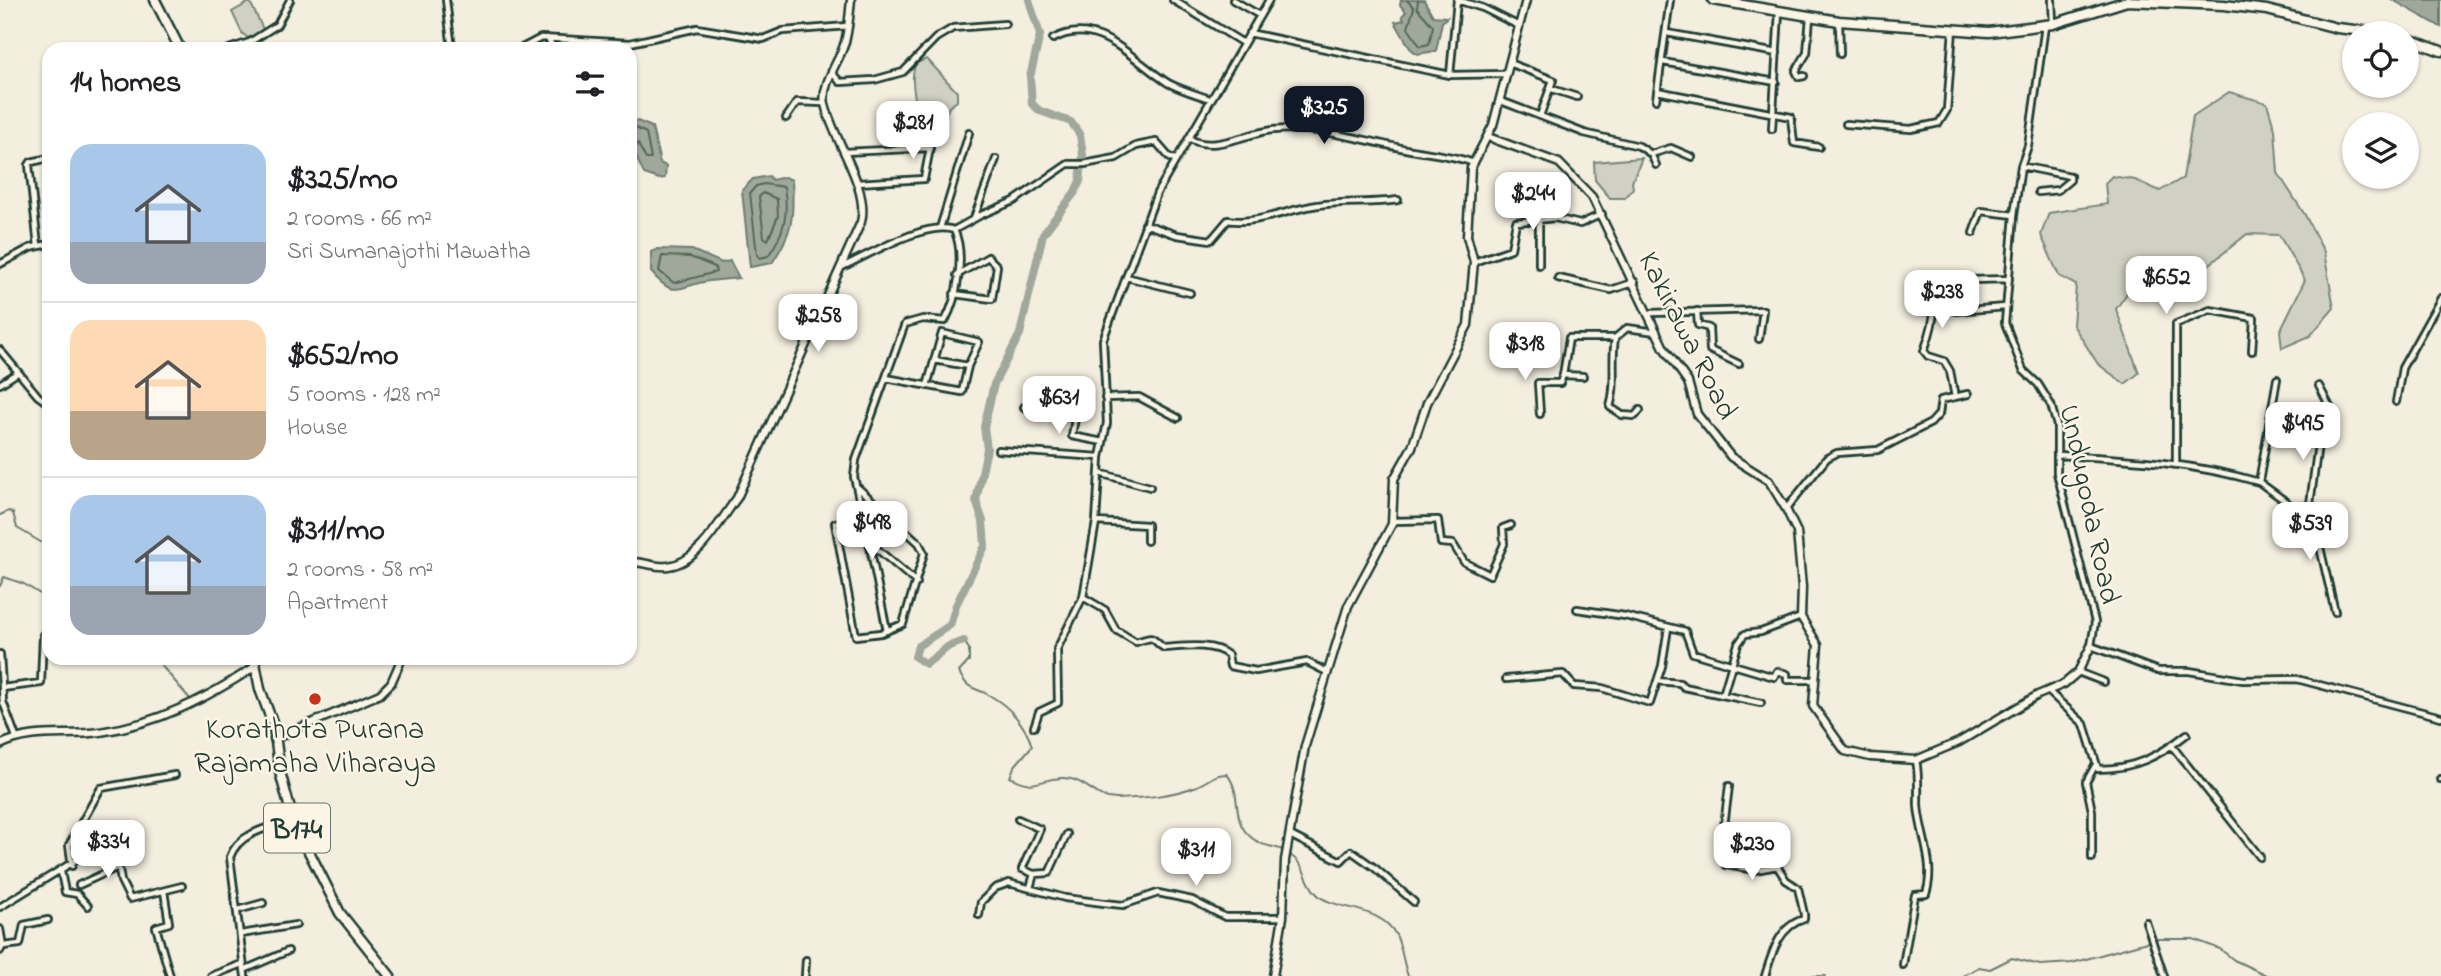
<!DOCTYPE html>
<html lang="en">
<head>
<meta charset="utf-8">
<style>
  :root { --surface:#fff; --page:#f6f6f6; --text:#202124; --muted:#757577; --line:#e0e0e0; --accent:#111827 }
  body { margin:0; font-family:"Indie Flower",sans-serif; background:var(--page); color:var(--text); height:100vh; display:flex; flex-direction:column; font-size:26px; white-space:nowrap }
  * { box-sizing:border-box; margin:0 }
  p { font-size:23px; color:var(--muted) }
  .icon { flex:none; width:38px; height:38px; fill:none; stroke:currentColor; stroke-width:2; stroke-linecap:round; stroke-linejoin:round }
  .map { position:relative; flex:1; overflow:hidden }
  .sheet { position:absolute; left:42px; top:42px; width:595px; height:623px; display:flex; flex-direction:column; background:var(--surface); border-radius:21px; box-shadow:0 2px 5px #0004 }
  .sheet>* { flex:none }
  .buttons { position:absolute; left:2342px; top:21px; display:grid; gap:14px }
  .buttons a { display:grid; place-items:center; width:77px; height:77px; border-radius:50%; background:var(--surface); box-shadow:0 2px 5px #0004; font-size:35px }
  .price { position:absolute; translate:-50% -60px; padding:0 16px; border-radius:14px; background:#fff; color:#222; font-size:23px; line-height:46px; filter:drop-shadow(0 2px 4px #0008) }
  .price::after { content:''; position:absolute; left:50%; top:42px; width:21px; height:16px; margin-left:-10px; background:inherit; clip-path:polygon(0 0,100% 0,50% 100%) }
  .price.selected { background:var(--accent); color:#fff }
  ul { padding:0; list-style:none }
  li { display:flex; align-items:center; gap:21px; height:175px; padding:0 28px }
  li+li { border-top:2px solid var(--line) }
  li span { display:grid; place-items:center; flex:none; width:196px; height:140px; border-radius:21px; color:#555 }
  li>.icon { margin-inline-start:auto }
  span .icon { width:84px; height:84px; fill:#fffc; stroke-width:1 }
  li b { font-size:30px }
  h2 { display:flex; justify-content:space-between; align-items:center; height:84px; padding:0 28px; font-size:30px }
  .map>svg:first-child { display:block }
  .green { fill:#d0d1c2; stroke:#78877b; stroke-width:2 }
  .water { fill:#a0a89b; stroke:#6c7d72; stroke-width:2 }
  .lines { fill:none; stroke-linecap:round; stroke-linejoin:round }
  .shore { stroke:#53685d; stroke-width:2 }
  .stream { stroke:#6c7d72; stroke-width:2 }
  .river { stroke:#a0a89b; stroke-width:8 }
  .minor-casing { stroke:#1f3d34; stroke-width:10 }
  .tertiary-casing { stroke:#1f3d34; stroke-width:11 }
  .primary-casing { stroke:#1f3d34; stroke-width:13 }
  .minor { stroke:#fcf5e5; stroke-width:4.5 }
  .tertiary { stroke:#fcf5e5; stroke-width:6 }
  .primary { stroke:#fcf5e5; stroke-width:8 }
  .poi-dot { fill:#c8321e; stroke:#fcf5e5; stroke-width:2.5 }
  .labels { text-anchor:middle; stroke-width:5; stroke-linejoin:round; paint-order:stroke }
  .shield { fill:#fcf5e5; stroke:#617469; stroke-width:2 }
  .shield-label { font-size:28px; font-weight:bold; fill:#1f3d34 }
  .street-label { font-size:30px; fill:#1f3d34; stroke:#fcf5e5 }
  .poi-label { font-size:30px; fill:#1f3d34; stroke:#fcf5e5 }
</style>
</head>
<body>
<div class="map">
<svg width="2441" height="976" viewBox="0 0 2441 976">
  <rect width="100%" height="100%" fill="#f3eede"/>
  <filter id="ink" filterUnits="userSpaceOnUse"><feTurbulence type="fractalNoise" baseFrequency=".0143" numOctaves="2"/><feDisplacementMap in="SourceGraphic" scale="14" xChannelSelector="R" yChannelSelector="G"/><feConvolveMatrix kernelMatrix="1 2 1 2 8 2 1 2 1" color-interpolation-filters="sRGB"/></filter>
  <g filter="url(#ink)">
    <path class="green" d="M250,2L263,29L258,35L248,38L242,33L232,12Z
      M927,59L957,92V101L949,107L944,119L928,123C915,114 909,78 916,63Z
      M2229,92L2267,103L2275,130L2278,173L2305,215L2324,252L2334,308L2310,336L2282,348L2280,331L2305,280L2279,235L2247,234L2194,277L2193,295L2171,299L2149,284L2130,289L2116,309L2139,373L2125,384L2098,364L2073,325L2076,285L2059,276L2041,235L2049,213L2107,204L2105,183L2112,176L2135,180L2160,191L2183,178L2193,116Z
      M1642,158L1632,182L1633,188L1625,198H1610L1595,180L1594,162Z"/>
    <path class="water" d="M1401,0H1424L1433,16L1447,17L1442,22L1436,51L1417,54L1410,48L1395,22L1404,20L1402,16L1406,12L1400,5Z
      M2393,0H2441V27Z
      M630,118L652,127L660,163L666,166L665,178L659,179L644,174L630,144Z
      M769,176L772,180L785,177L792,180C794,217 793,232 772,263L750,267L742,190L753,179Z
      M658,249L692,250L722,263L730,261L739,278C726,280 712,279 699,283C674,290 671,295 651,272V252Z"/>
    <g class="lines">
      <path class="shore" d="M1407,0L1414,8L1408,28L1420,46L1429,44L1433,26L1417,8L1418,0
        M630,125L646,133L651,159H646L638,144L630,141
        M764,184L784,187C789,214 784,234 768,256L760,258L757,255L750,193L756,186Z
        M763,193L777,199L778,216L768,240L764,237L759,197Z
        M662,256L690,257L715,267L716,272L674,283L659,271Z"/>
      <path class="stream" d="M0,515L9,511L13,513L17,528L49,547
        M0,586L4,577L24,584L40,594
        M964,641L969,649V661L959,672C969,692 973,686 989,695C1009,706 1025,724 1032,746L1014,767L1010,777C1039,791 1036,779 1062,778C1085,777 1095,800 1117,799C1143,798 1172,796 1197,786C1209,781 1213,774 1227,774C1245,797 1227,825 1258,842C1266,847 1276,846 1284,851
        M155,658L190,699
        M1289,854C1307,866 1304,880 1316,893C1331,911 1380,904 1396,935C1402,947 1403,963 1408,976
        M1788,976H1826
        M1963,976L1979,967L1990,969L2012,958L2040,965L2072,963L2157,939H2193L2220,949L2234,960L2268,976"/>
      <path class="river" d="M964,641L949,646L926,664L915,657L918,646L950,625L956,605L985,546L983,521L976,501L987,449L984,427L994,384L1020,334L1043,234L1075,192L1080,181L1083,155L1080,135L1071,122L1040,111L1032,104L1030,77L1040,35L1029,0"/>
      <defs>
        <path id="minor" d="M446,0L452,49
          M1173,0L1243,43
          M1233,0L1259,15
          M1269,0L1157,193L1103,340L1107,423L1100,457L1096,522L1083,597L1105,610L1116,630L1136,642C1158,635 1149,638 1164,648C1183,647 1212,642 1228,655L1230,666L1256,671L1307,662L1327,672
          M2052,0L2053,23
          M1839,22L1840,54
          M2045,26L2028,146L2021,166L2014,215L2005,323L2023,370L2038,384L2051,405L2057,426V473L2095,622L2091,646L2158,671H2189L2243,680L2297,679L2441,717
          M1249,33L1450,75L1506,74
          M1667,33L1777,53
          M547,38L555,49
          M1053,39C1098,15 1132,60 1168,83C1181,90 1196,94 1210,99
          M229,49L250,42L277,25L290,0
          M520,49L541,38L630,43L697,28L763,39L783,31L848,26
          M1663,62L1776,82
          M1509,63L1553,80L1540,116
          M832,73L840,82L874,80L903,72L936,38L953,28L1005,24
          M1450,75L1457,0L1483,8L1517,25
          M1804,76L1799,77L1796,71L1807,53L1810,17
          M1552,89L1577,97
          M1657,91L1791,117L1794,143L1819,147
          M1656,100L1670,0
          M1501,101L1584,133L1639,146L1651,154L1656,165
          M786,118L797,102L824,103
          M1846,124L1911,129L1939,123L1947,110L1953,29
          M1772,129L1779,12
          M1189,138C1211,154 1249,132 1273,130C1320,126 1365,141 1411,150C1433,154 1452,155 1474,163
          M844,152L930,148L924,179L857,183
          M1651,154L1671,148L1692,157
          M2021,166L2070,176V180L2058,190L2038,192
          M974,218L996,159
          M1539,218V265
          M1145,224L1177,235L1211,240L1228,220C1257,225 1288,209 1318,205C1345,201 1370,204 1398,200
          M940,228L969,133
          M1973,233L1981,211L2014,215
          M38,246L29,165L31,162L49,158
          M1474,262L1511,249L1516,222L1555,218L1580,224L1602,214
          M0,264L30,248L49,244
          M842,267C869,255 926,220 954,230L981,215L1014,201L1068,164H1084L1116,158L1136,146L1156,142L1170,158L1177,159
          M1126,277L1190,293
          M1920,277C1945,289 1931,332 1924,351L1928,356L1944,361L1950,371L1955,397
          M1558,278L1611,290L1635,282
          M1970,287L1971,280L2009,279
          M954,294L992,299L997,266L988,257L957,275
          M1697,311L1698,325L1709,328L1710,350L1739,364
          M1956,311L2006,307
          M1650,313L1763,310L1759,339
          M1615,338C1611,363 1617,384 1610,407L1622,415L1635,416L1640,410
          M0,350L38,396L49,404
          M934,360L968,366
          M1583,376L1563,375L1569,338H1615L1627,328L1656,332
          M886,378L962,392L968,366L979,342L942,333L927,386
          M0,384L17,373
          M1105,398L1139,397L1178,418
          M2396,402L2402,368L2441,298
          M1024,407L1075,418L1072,436L1103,442
          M1540,414L1538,383H1560L1563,375
          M998,450L1100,457
          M2059,455C2128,459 2191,462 2259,482L2277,379
          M2176,463V324L2210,310L2254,318L2252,351
          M1099,473L1150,487
          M2259,482L2296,509L2310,504L2318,444L2331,409L2319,386
          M856,486L919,543L924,553L903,624L881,633L856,636L835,523L863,516L854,477L856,460L905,324L923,319L945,321C957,299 966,254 954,230
          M2310,504L2335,612
          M1786,509L1827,458L1837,453L1878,450L1931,423L1939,414L1941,400L1968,394
          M863,516L869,542L917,583
          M1393,521L1438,520L1441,543L1453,544L1464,562L1490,575L1504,544L1503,528L1511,525
          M1096,522L1147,525V541
          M869,542L887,631
          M1577,609L1625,616L1685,631L1693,653L1774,677L1777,671L1787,674V680H1814
          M0,654L3,702L16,737
          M2078,672L2104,682
          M1506,679L1563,674L1574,686L1602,688L1650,703L1662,666L1668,628
          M1657,681L1680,683L1684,687L1761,703
          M2,688L41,683L43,635
          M2048,691L2084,724L2098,769C2135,769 2159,756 2187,734
          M1723,695L1738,644L1745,634L1761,632L1801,617
          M1034,727L1039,712L1058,703L1057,649L1083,597
          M2172,746L2260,857
          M2440,779H2441
          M1729,786L1722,842L1726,865L1755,870L1777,866L1786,880L1798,888L1804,914V919C1779,926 1772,953 1765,976
          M1018,819L1040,829L1022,869L1034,874L1030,888
          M1290,835L1341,861L1351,851L1375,868L1414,902
          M2092,858V811L2086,782L2095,766
          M72,866L69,845L101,788L175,775
          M61,872L65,892L77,894L88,906
          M1034,874L1049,873L1067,834
          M79,885L118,867
          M164,891L169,923L156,927L170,976
          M0,907L107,841L115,846L121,881L130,899L182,886
          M238,910L263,903
          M979,915L981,902L995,888L1009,883L1065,898L1104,903L1123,905L1158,893L1192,900L1225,917H1283
          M2146,922L2164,976
          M0,929L3,946L0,951
          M241,934L296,925
          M3,946L20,944L24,925L48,920
          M1903,965L1915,895L1926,894C1936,863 1920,836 1918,805C1918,789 1919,775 1916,760
          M244,970L288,951
          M211,976L242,964
          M245,976L230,857C239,832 270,827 293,820
          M805,976L806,960"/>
        <path id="tertiary" d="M1488,137L1559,163L1592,197L1664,348L1688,382L1697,414L1731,457L1769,481L1786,509L1797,532L1802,587L1801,617L1818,645L1813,706L1845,751L1870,757L1916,760L1959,742L2038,695L2064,684L2078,672L2091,646
          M630,562C643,561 655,568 668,566C699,563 720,520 737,498L861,222C870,187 832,138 825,104C821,86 837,64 843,48C849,33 849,16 851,0
          M274,739L380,694L391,683L402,658
          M0,745C32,729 65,737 100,732C158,724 207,698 256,666
          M1273,976L1283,917L1285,860L1305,746L1348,606L1392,524L1394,479L1412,447L1427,403L1468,325L1474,262L1467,236L1471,168L1493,125L1526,0"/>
        <path id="primary" d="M155,0L180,49
          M1713,0L1839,21L1989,32L2053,24L2127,1L2224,5L2267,10L2337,28L2381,33
          M2406,38L2441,51
          M254,658L260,689L274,727L280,772L293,820L340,913L390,976"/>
      </defs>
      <use href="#minor" class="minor-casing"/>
      <use href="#tertiary" class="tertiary-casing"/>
      <use href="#primary" class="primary-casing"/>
      <use href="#minor" class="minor"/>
      <use href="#tertiary" class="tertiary"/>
      <use href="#primary" class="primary"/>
    </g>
  </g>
  <circle class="poi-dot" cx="315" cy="699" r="7"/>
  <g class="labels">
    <rect class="shield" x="264" y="803.5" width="66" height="49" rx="5"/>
    <g class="shield-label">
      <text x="297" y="838">B174</text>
    </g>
    <g class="street-label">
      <text transform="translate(1689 335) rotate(63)" y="10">Kakirawa Road</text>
      <text transform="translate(2091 504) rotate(78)" y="10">Undugoda Road</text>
    </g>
    <g class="poi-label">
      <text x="315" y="738">Korathota Purana<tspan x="315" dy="34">Rajamaha Viharaya</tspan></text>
    </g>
  </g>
</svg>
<div class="buttons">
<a><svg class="icon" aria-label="locate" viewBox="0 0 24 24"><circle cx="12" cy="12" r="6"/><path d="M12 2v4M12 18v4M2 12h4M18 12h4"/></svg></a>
<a><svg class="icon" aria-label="layers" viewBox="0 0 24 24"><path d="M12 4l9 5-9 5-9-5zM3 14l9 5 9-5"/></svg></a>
</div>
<b class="price selected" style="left:1324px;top:146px">$325</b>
<b class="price" style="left:913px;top:161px">$281</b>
<b class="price" style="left:1533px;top:232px">$244</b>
<b class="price" style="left:2166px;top:316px">$652</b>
<b class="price" style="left:1942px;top:330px">$238</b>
<b class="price" style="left:818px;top:354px">$258</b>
<b class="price" style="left:1525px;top:382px">$318</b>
<b class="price" style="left:1059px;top:436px">$631</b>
<b class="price" style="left:2303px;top:462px">$495</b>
<b class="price" style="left:872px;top:561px">$498</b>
<b class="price" style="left:2310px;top:562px">$539</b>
<b class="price" style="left:108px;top:880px">$334</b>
<b class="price" style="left:1752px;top:882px">$230</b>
<b class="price" style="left:1196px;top:888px">$311</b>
<section class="sheet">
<h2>14 homes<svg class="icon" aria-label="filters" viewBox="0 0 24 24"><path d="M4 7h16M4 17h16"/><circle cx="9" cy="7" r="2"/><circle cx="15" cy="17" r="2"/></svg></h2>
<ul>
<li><span style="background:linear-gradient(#a9c7e8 70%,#9aa5b1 0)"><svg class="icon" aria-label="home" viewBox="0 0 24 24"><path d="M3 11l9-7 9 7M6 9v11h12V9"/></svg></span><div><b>$325/mo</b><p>2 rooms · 66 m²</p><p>Sri Sumanajothi Mawatha</p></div></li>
<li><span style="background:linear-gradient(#ffd9b3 65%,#b9a48a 0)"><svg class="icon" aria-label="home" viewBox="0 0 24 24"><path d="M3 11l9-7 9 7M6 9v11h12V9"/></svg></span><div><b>$652/mo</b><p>5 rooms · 128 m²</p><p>House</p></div></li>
<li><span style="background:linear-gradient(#a9c7e8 65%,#9aa5b1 0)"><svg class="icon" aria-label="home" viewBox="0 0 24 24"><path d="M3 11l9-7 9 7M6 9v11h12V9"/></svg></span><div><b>$311/mo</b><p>2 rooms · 58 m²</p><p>Apartment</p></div></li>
</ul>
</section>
</div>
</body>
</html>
